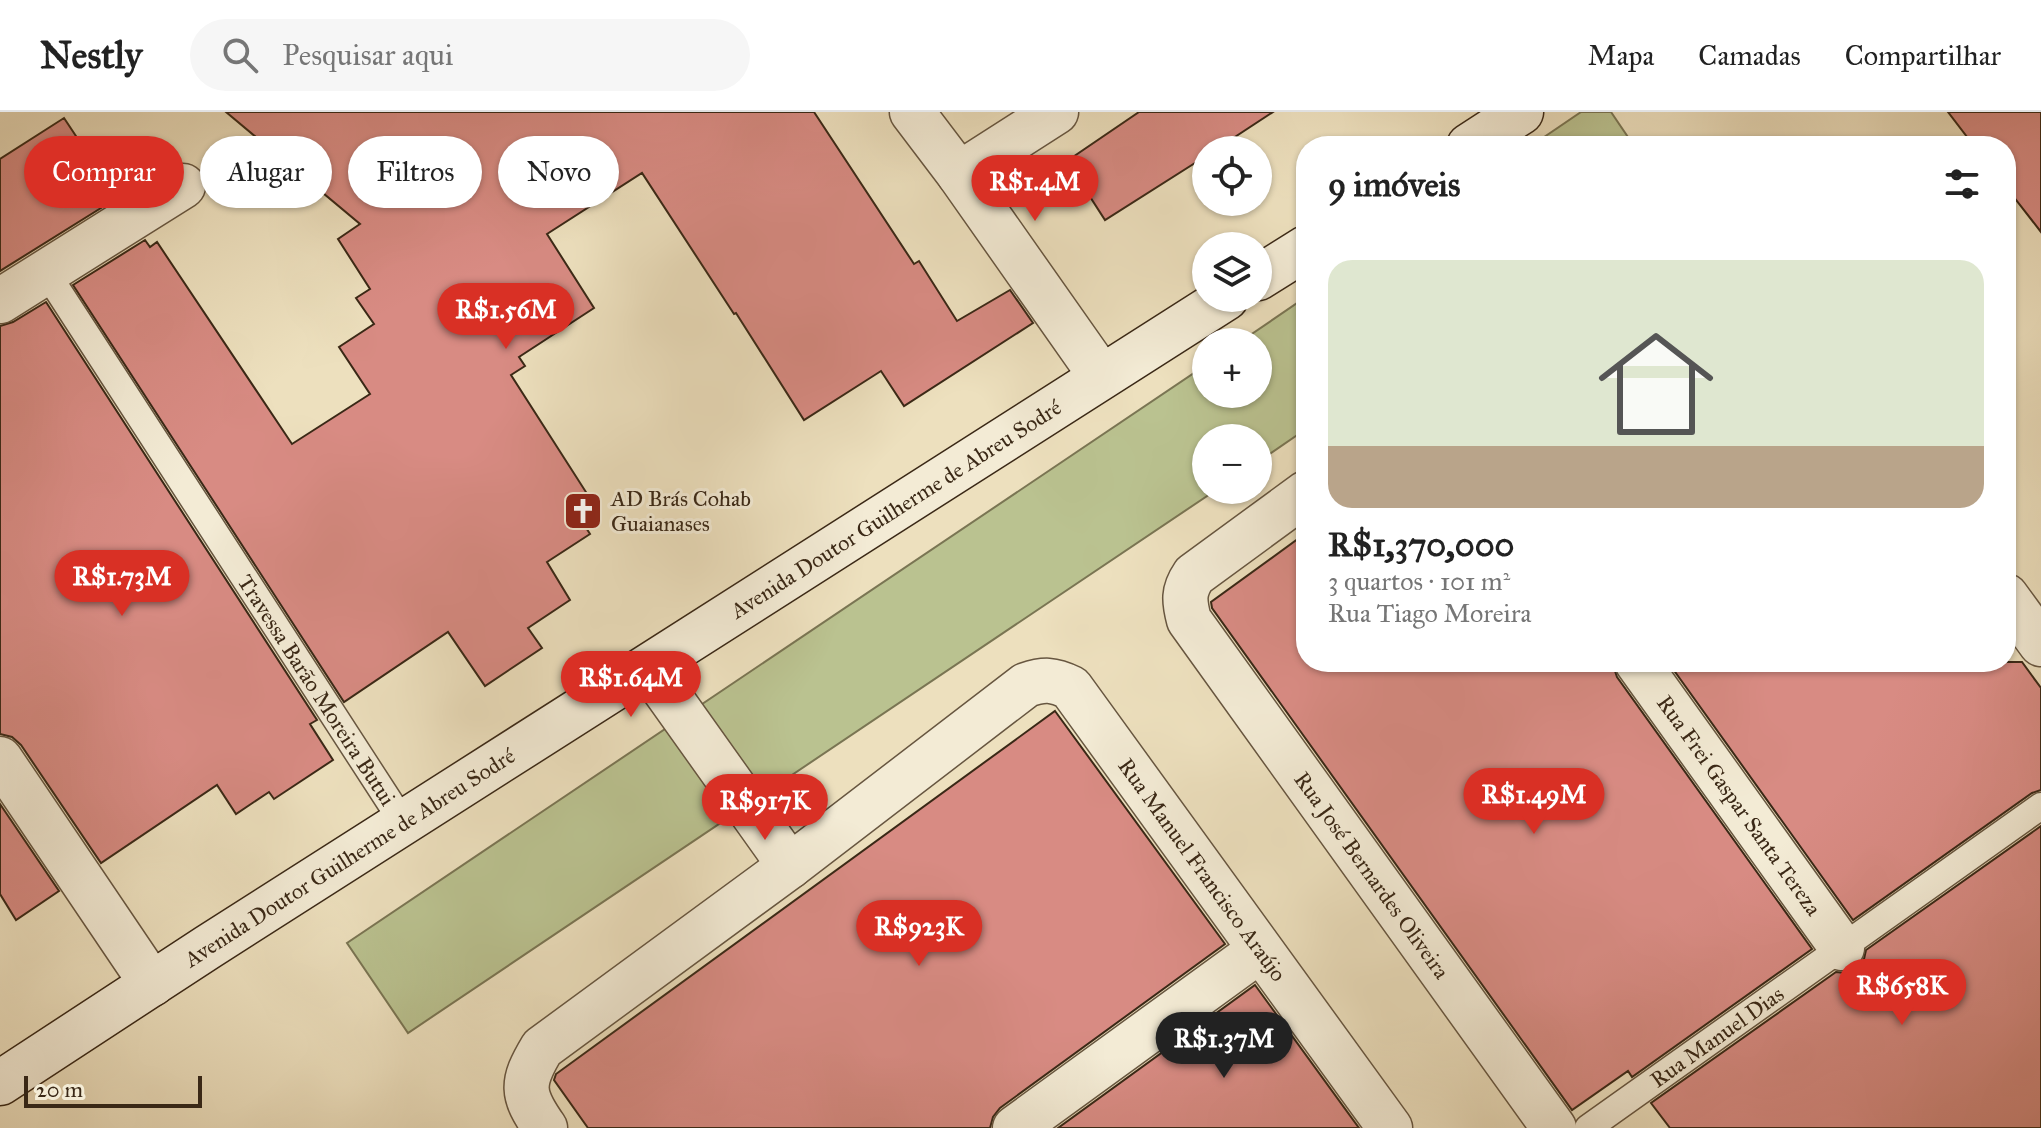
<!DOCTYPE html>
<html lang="pt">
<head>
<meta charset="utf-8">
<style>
  :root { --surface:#fff; --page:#f6f6f6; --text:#222; --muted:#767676; --line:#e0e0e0; --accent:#d93025 }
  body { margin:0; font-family:"IM FELL Great Primer",serif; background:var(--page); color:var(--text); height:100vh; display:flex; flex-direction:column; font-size:30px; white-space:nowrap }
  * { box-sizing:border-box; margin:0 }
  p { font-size:26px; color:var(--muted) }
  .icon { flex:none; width:44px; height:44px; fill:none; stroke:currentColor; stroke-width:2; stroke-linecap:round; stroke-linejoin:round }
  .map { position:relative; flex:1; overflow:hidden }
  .details { position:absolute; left:1296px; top:24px; width:720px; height:536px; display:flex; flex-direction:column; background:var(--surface); border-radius:32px; box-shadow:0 2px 6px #0004 }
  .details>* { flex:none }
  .guide { position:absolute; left:24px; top:24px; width:760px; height:72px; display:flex; gap:16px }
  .buttons { position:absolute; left:1192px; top:24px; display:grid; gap:16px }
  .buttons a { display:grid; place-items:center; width:80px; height:80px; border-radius:50%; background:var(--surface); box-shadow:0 2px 6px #0004; font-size:40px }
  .scale { position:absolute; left:24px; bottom:20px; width:178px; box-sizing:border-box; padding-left:8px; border:4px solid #3a2816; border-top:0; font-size:22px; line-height:28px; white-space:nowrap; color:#3a2816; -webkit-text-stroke:6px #f3ebd5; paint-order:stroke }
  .price { position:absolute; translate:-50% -68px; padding:0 18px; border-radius:28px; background:var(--accent); color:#fff; font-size:26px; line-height:52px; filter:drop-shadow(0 2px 4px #0008) }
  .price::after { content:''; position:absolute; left:50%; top:48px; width:24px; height:18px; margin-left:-12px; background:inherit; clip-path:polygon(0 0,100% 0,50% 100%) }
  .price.current { background:#222; color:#fff }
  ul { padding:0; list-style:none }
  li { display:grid; align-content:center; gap:16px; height:424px; padding:0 32px }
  li span { display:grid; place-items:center; height:248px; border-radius:24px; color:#555 }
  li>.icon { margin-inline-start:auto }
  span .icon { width:144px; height:144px; fill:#fffc; stroke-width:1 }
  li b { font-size:34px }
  h2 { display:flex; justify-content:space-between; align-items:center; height:96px; padding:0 32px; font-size:34px }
  .tag { padding:0 28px; border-radius:36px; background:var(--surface); box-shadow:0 2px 6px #0004; font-size:28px; line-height:72px }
  .tag.current { background:var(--accent); color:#fff }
  header { display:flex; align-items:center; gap:48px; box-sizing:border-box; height:112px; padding:0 40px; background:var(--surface); border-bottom:2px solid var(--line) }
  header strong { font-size:38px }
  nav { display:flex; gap:44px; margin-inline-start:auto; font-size:28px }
  .search { width:560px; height:72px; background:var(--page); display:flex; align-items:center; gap:20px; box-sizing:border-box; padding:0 28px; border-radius:44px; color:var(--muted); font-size:30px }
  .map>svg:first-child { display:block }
  .green { fill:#bac290; stroke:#7a7553; stroke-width:2 }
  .building { fill:#d88b83; stroke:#3a2816; stroke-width:2 }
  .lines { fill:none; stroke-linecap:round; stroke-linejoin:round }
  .lane-casing { stroke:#675640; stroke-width:29 }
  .street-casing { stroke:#675640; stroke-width:47 }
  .secondary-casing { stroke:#3a2816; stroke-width:47 }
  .lane { stroke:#f3ebd5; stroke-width:26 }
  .street { stroke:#f3ebd5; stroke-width:44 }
  .secondary { stroke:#f3ebd5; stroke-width:44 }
  .labels { text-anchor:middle; stroke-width:6; stroke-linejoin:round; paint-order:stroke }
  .poi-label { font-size:22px; fill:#3a2816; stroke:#f3ebd5; text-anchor:start }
  .street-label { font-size:22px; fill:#3a2816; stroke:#f3ebd5 }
</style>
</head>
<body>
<header>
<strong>Nestly</strong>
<div class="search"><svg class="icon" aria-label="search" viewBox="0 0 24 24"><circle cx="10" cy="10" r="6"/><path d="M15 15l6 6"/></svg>Pesquisar aqui</div>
<nav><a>Mapa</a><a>Camadas</a><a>Compartilhar</a></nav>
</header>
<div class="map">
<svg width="2041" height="1016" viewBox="0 0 2041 1016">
  <rect width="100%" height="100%" fill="#ede0be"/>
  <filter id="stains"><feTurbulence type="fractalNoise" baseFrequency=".0025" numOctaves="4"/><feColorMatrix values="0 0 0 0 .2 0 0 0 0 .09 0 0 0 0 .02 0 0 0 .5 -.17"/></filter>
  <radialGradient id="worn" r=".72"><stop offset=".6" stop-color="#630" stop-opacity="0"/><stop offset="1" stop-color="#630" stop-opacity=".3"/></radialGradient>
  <path class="green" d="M1581,0H1611L1634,34H1531Z
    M1306,185V317L1258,350V326H1206V378H1216L408,921L347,831L1206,253V282H1258V230H1240Z"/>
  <path class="building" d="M226,0H814L914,152L919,149L957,209L1010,178L1033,211L904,294L881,259L804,308L736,201L734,202L642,61L547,122L594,196L519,245L525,254L511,263L593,391L576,400L590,422L547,450L570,488L528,516L542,536L485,574L448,520L344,590L73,173L145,128L150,135L157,130L292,332L370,282L339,235L374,212L356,186L370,177L338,127L360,112Z
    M1139,0H1273L1215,38H1206V44L1105,108L1067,49Z
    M1948,0H2041V120L2006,75V34H1974Z
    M64,6L117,86L0,159V47Z
    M46,190L317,608L310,612L333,648L274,687L269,680L236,702L217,673L101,751L21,633L12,625L0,622V214L13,210Z
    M1306,421V550H1612L1617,565L1812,837L1632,965L1628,959L1572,998L1212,496L1211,490Z
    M1668,550H2022L2041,576V678L2032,681L1853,808Z
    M1055,599L1225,832L1000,996L993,1005L990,1016H588L554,968L556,962Z
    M0,692L59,779L16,808L0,782Z
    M2041,714V1016H1670L1651,991L1836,860L1845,861L1856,857L1864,847L1866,838Z
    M1255,873L1359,1016H1058Z"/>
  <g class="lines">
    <defs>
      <g id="lane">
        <path id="s1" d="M46,160L404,712"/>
        <path id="s2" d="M1588,1016L2041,694"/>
      </g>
      <g id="street">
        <path d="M912,0L959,62L1101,264"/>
        <path d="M959,62L1056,0"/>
        <path d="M0,189L183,74"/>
        <path id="s3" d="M1306,381L1194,463C1183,479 1184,489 1189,508L1554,1016"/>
        <path d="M2006,484L2041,532"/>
        <path id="s4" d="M1637,550L1842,836"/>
        <path d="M649,556L790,754"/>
        <path d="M0,647L152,872"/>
        <path id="s5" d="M545,1016C521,982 521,971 542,936L790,754L1026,573C1044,567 1053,567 1071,576L1390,1016"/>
        <path d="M1015,1016L1260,838"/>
      </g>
      <g id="secondary">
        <path d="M1469,34L1521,0"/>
        <path d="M1258,166L1306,136"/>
        <path id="s6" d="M0,971L208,835L1226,186"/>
      </g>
    </defs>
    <use href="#lane" class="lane-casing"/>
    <use href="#street" class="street-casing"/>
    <use href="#secondary" class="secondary-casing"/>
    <use href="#lane" class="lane"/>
    <use href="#street" class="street"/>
    <use href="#secondary" class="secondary"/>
  </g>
  <defs>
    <symbol id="church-square" viewBox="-11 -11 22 22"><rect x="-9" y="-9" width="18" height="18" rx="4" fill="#8f2418" stroke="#f3ebd5"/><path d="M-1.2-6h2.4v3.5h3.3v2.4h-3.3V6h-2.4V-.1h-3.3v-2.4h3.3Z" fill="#fff"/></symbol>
  </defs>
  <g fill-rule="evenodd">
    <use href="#church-square" x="561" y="377" width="44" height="44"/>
  </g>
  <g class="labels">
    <g class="poi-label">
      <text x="611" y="394">AD Brás Cohab<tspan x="611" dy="25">Guaianases</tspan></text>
    </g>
    <g class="street-label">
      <text dy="8" stroke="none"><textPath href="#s6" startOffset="1064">Avenida Doutor Guilherme de Abreu Sodré</textPath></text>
      <text dy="8" stroke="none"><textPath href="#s1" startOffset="498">Travessa Barão Moreira Butui</textPath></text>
      <text dy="8" stroke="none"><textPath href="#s4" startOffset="176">Rua Frei Gaspar Santa Tereza</textPath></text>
      <text dy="8" stroke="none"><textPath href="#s6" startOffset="416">Avenida Doutor Guilherme de Abreu Sodré</textPath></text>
      <text dy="8" stroke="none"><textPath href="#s5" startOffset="964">Rua Manuel Francisco Araújo</textPath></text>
      <text dy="8" stroke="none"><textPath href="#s3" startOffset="500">Rua José Bernardes Oliveira</textPath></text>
      <text dy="8" stroke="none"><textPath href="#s2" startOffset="158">Rua Manuel Dias</textPath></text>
    </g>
  </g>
  <rect width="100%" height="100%" filter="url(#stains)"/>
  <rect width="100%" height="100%" fill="url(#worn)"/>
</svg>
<div class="buttons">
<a><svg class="icon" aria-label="locate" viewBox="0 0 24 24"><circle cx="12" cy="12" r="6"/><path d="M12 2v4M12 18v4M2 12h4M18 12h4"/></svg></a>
<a><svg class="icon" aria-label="layers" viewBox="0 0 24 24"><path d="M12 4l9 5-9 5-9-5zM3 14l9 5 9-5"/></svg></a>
<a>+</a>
<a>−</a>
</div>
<div class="scale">20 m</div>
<b class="price" style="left:1035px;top:111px">R$1.4M</b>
<b class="price" style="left:506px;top:239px">R$1.56M</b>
<b class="price" style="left:122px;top:506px">R$1.73M</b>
<b class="price" style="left:631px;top:607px">R$1.64M</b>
<b class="price" style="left:1534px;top:724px">R$1.49M</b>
<b class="price" style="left:765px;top:730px">R$917K</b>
<b class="price" style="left:919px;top:856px">R$923K</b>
<b class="price" style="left:1902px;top:915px">R$658K</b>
<b class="price current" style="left:1224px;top:968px">R$1.37M</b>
<div class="guide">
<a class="tag current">Comprar</a>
<a class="tag">Alugar</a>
<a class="tag">Filtros</a>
<a class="tag">Novo</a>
</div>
<section class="details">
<h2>9 imóveis<svg class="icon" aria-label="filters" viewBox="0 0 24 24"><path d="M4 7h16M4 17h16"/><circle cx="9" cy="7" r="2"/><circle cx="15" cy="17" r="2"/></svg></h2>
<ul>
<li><span style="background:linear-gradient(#dfe7d0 75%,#b9a48a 0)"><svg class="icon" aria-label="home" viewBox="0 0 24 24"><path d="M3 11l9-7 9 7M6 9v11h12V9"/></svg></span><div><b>R$1,370,000</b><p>3 quartos · 101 m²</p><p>Rua Tiago Moreira</p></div></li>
</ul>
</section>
</div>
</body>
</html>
